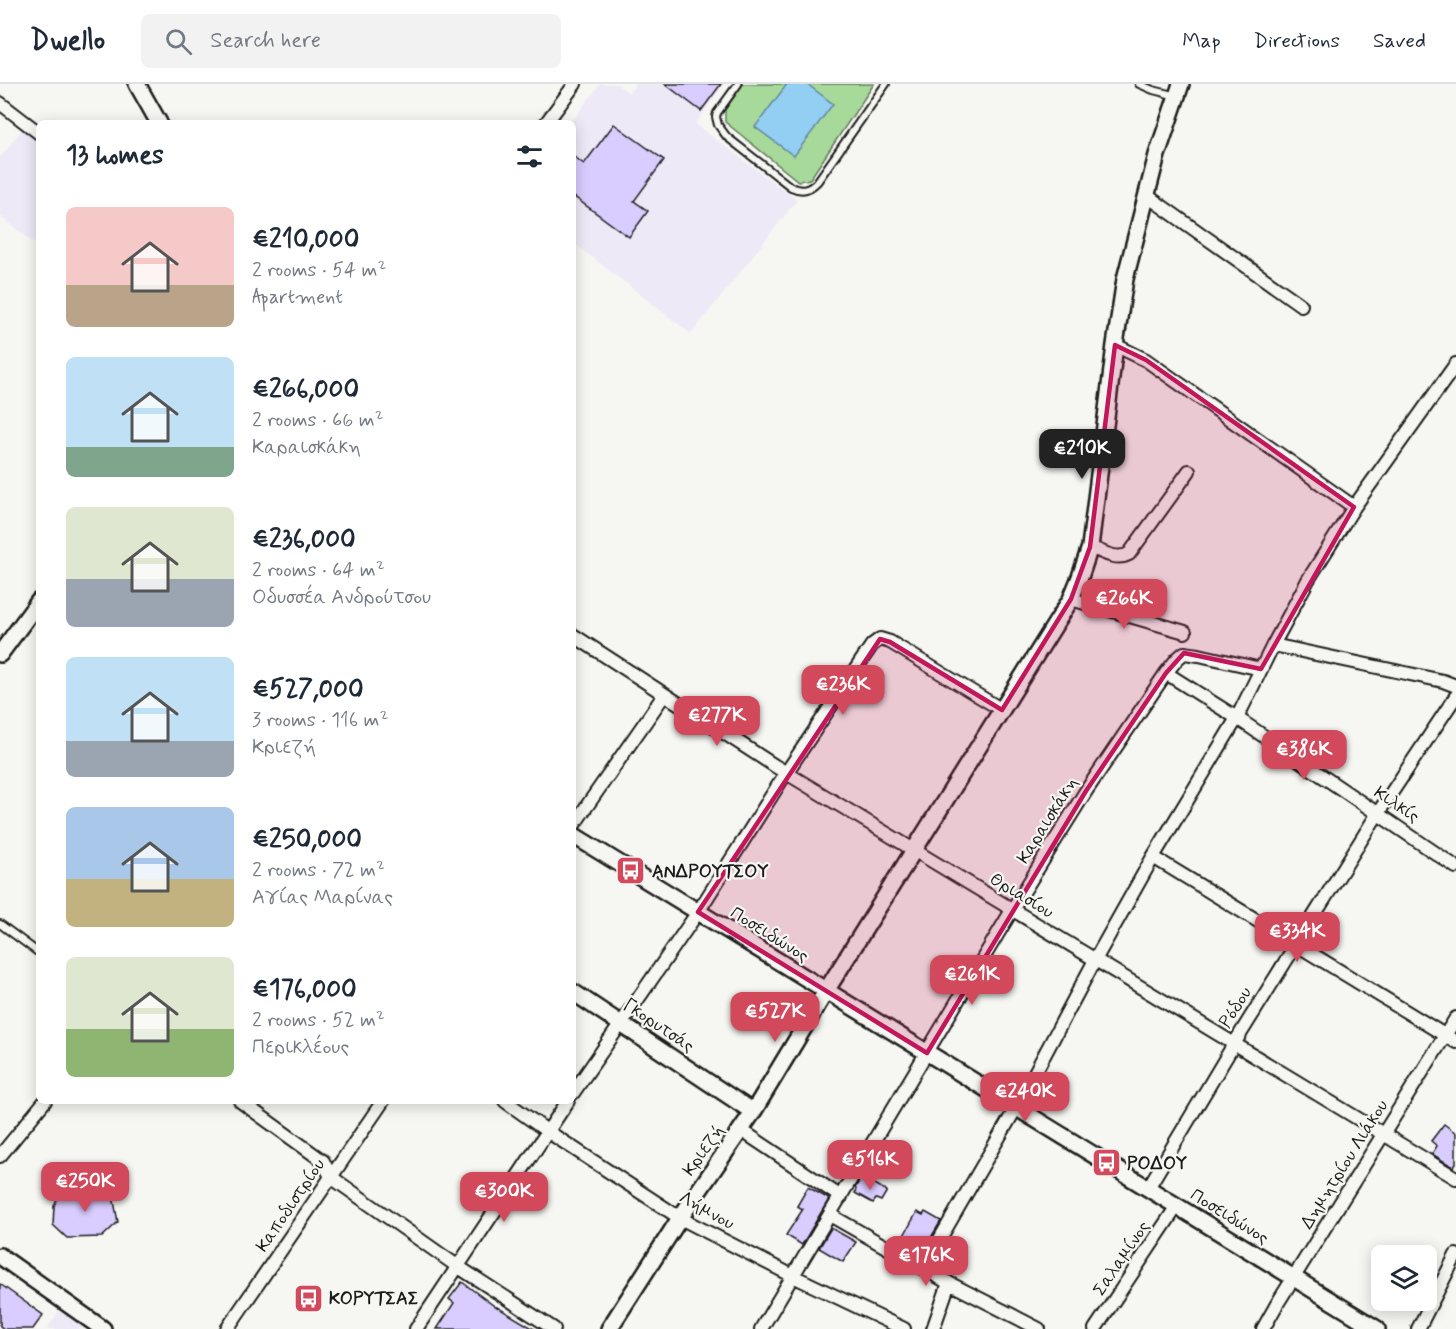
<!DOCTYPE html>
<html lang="en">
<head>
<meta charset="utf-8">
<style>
  :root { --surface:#fff; --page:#f2f2f3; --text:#1f2937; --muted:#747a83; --line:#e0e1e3; --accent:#d1495b }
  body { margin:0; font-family:Mynerve,sans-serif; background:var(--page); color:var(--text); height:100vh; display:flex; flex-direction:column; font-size:22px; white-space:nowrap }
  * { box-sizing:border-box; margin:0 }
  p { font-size:20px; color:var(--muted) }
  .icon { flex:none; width:33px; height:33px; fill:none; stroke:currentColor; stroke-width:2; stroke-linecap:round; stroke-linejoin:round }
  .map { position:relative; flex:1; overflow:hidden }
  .details { position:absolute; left:36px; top:36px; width:540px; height:984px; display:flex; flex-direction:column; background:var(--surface); border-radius:9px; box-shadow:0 3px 15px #0003 }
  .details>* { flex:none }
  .controls { position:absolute; left:1371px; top:1161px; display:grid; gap:12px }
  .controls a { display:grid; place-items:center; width:66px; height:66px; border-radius:9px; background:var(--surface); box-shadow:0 3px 15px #0003; font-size:30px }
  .price { position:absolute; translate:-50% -51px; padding:0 14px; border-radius:12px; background:var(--accent); color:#fff; font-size:20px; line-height:39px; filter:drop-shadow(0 2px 3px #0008) }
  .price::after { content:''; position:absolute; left:50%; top:36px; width:18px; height:14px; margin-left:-9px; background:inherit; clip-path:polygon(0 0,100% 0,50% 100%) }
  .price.selected { background:#222; color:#fff }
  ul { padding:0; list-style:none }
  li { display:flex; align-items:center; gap:18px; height:150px; padding:0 30px }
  li span { display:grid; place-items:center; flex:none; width:168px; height:120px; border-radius:9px; color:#555 }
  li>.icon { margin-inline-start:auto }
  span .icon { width:72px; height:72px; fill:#fffc; stroke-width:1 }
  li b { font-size:26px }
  h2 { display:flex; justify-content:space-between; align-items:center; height:72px; padding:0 30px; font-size:26px }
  header { display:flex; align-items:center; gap:36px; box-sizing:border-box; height:84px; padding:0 30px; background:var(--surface); border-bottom:2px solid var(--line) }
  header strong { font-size:28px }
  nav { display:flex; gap:33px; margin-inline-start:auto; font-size:21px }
  .search { width:420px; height:54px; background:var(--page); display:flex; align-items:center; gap:15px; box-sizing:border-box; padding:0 21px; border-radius:9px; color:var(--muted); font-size:22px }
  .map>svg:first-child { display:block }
  .built { fill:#ede9f6 }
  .green { fill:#a7d99a; stroke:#627a5b; stroke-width:1.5 }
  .water { fill:#93cef3; stroke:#63879d; stroke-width:1.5 }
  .building { fill:#d9ccff; stroke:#1c1c1c; stroke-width:1.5 }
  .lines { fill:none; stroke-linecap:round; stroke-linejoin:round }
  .service-casing { stroke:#1c1c1c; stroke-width:10 }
  .minor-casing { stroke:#1c1c1c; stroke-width:16 }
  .tertiary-casing { stroke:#1c1c1c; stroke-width:20 }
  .service { stroke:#f6f6f2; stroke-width:6 }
  .minor { stroke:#f6f6f2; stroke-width:12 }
  .tertiary { stroke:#f6f6f2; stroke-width:15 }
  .marked { fill:#c2185b; fill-opacity:0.2; stroke:#c2185b; stroke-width:4.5; stroke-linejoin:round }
  .labels { text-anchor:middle; stroke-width:4.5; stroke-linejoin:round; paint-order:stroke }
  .street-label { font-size:18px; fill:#1c1c1c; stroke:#f6f6f2 }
  .poi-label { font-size:18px; font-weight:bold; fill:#1c1c1c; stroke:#f6f6f2; text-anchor:start }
</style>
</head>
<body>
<header>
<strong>Dwello</strong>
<div class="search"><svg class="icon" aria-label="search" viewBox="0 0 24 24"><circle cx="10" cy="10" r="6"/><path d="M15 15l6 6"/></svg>Search here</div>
<nav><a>Map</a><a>Directions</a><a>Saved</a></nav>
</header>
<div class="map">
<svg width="1456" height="1245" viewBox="0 0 1456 1245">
  <rect width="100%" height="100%" fill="#f6f6f2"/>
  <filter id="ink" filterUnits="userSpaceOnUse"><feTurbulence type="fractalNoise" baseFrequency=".0167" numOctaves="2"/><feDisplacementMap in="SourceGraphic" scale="12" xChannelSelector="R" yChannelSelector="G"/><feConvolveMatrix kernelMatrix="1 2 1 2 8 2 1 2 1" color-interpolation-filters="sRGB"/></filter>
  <g filter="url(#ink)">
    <path class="built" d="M600,0H616L629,9L636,0H724L695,40L797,116L691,250L573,158V39H571Z
      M24,43L39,55V162L0,132V74Z
      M60,1226L88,1245H47Z"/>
    <path class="green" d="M743,0H874L810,95L798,97L725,38V26Z"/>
    <path class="water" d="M787,0H807L833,20L794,72L755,43Z"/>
    <path class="building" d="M665,0H721L701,27Z
      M614,40L664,76L634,117L648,127L629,153L573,112V72L584,80Z
      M1444,1040L1456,1049V1079L1453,1083L1432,1070L1437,1062L1431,1057Z
      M863,1093L887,1107L881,1117L876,1115L873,1119L855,1109L856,1105L855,1104L861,1094L862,1095Z
      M88,1101L98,1103L108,1108L114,1117L118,1138L102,1153L67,1154L53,1141L54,1122L58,1113L65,1107L78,1102Z
      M808,1103L829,1115L802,1161L786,1151L803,1125L797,1122Z
      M917,1128L923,1131L925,1128L941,1137L923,1167L902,1155Z
      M831,1144L856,1158L843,1178L819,1164Z
      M462,1198L497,1224V1223L534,1245H437L454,1219L449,1215Z
      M0,1200L43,1231L33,1245H4L0,1242Z"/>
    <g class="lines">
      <defs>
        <path id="service" d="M738,0L717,29L716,33L718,41L727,53L791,103C802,108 809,106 817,98L886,0
          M1139,0L1153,6L1177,12
          M0,840L39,869"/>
        <path id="minor" d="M0,19L39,49
          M546,39L575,0
          M1146,111L1301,221
          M1115,261L1146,276L1354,423
          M1090,463C1103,468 1116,477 1129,470L1189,387
          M1071,515L1185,548
          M573,551L775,682L1456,1094
          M1273,561L1443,597L1456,602
          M1166,589L1237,634L1456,783
          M573,742L664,611
          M1153,773L1456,958
          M573,1009L698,828L786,689L872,561L880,555L890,558L1002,626
          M240,1017L323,1077L331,1093L457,1182L554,1245
          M505,1017L547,1047L680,1134L793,1192L904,1245
          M741,1046L841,1113
          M0,1072L45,1017
          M1148,1104L1234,960L1378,729L1456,612
          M830,1131L949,1199L1039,1245
          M923,1184L1016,1024L1095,876L1153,773L1237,634L1273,561L1308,496L1354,423L1456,280
          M227,1245L383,1017
          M416,1245L568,1017
          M761,1245L1012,826L1086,707L1166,589L1177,575L1184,569L1199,571L1261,585
          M933,1245L949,1199
          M1095,1245L1177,1122
          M1263,1245L1277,1220L1456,934
          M1418,1245L1456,1171"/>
        <path id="tertiary" d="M137,0L159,39
          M0,570L39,517
          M573,751L1377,1245
          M573,908L753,1028
          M0,1172L103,1245
          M609,1245L680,1134L753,1028L826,907L1071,515L1080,493L1090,463L1115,261L1125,195L1157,71L1181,0"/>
      </defs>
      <use href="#service" class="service-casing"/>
      <use href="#minor" class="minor-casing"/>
      <use href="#tertiary" class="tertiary-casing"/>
      <use href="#service" class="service"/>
      <use href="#minor" class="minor"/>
      <use href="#tertiary" class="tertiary"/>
    </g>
  </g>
  <path class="marked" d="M1115,261L1146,276L1354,423L1261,585L1184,569L1166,589L1086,707L927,969L698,828L880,555L890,558L1002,626L1071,515L1090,463Z"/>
  <defs>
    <symbol id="bus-square" viewBox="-11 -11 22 22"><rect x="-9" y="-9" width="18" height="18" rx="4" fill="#d1495b" stroke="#f6f6f2"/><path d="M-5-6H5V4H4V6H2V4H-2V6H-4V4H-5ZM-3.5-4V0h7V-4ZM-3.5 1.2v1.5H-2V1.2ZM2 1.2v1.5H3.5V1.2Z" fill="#fff"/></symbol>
  </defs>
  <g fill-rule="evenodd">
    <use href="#bus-square" x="614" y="770" width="33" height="33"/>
    <use href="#bus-square" x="1090" y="1062" width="33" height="33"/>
    <use href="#bus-square" x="292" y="1198" width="33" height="33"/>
  </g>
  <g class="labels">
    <g class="street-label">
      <text transform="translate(1397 720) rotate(34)" y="6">Κιλκίς</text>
      <text transform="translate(1047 736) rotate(-58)" y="6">Καραισκάκη</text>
      <text transform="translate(1022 811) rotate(31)" y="6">Θριασίου</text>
      <text transform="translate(770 850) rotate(32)" y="6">Ποσειδώνος</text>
      <text transform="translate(1235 923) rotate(-58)" y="6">Ρόδου</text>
      <text transform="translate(659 941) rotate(34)" y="6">Γκορυτσάς</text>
      <text transform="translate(703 1066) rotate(-55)" y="6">Κριεζή</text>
      <text transform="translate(1344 1080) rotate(-58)" y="6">Δημητρίου Λιάκου</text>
      <text transform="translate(290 1121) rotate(-56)" y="6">Καποδιστρίου</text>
      <text transform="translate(707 1126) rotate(29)" y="6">Λήμνου</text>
      <text transform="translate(1230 1132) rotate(32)" y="6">Ποσειδώνος</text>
      <text transform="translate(1121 1174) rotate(-56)" y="6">Σαλαμίνος</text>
    </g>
    <g class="poi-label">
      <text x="652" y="793">ΑΝΔΡΟΥΤΣΟΥ</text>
      <text x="1127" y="1085">ΡΟΔΟΥ</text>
      <text x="329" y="1220">ΚΟΡΥΤΣΑΣ</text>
    </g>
  </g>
</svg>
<div class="controls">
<a><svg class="icon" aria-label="layers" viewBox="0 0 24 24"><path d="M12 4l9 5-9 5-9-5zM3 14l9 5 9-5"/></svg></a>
</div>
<b class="price selected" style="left:1082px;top:396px">€210K</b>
<b class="price" style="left:1124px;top:546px">€266K</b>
<b class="price" style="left:843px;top:632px">€236K</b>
<b class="price" style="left:717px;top:663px">€277K</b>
<b class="price" style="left:1304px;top:697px">€386K</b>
<b class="price" style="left:1297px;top:879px">€334K</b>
<b class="price" style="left:972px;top:922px">€261K</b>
<b class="price" style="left:775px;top:959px">€527K</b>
<b class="price" style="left:1025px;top:1039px">€240K</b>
<b class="price" style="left:870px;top:1107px">€516K</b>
<b class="price" style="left:85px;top:1129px">€250K</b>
<b class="price" style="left:504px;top:1139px">€300K</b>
<b class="price" style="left:926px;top:1203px">€176K</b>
<section class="details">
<h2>13 homes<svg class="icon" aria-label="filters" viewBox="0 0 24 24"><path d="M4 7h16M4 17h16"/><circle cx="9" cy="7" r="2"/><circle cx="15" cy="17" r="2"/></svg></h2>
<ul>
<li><span style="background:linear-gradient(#f6c9c9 65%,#b9a48a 0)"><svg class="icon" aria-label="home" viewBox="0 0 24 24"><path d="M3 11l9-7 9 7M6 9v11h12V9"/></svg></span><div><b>€210,000</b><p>2 rooms · 54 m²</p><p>Apartment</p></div></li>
<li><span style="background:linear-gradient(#bfe0f5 75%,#7fa58c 0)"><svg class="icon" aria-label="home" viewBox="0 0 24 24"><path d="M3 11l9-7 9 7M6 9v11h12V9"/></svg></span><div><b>€266,000</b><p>2 rooms · 66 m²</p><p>Καραισκάκη</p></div></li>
<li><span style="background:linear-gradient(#dfe7d0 60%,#9aa5b1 0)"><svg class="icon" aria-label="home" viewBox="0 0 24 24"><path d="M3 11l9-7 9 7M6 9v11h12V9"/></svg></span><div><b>€236,000</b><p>2 rooms · 64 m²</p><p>Οδυσσέα Ανδρούτσου</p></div></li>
<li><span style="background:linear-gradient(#bfe0f5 70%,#9aa5b1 0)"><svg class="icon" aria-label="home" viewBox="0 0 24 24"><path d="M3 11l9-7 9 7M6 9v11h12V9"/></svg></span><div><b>€527,000</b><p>3 rooms · 116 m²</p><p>Κριεζή</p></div></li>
<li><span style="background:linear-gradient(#a9c7e8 60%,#c2b280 0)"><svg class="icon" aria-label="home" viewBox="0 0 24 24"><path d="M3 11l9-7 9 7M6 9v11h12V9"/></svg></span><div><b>€250,000</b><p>2 rooms · 72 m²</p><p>Αγίας Μαρίνας</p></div></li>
<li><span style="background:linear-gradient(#dfe7d0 60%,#8fb573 0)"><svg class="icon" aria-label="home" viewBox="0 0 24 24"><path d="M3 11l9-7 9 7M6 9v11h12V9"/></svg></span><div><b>€176,000</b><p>2 rooms · 52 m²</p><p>Περικλέους</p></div></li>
</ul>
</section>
</div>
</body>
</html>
